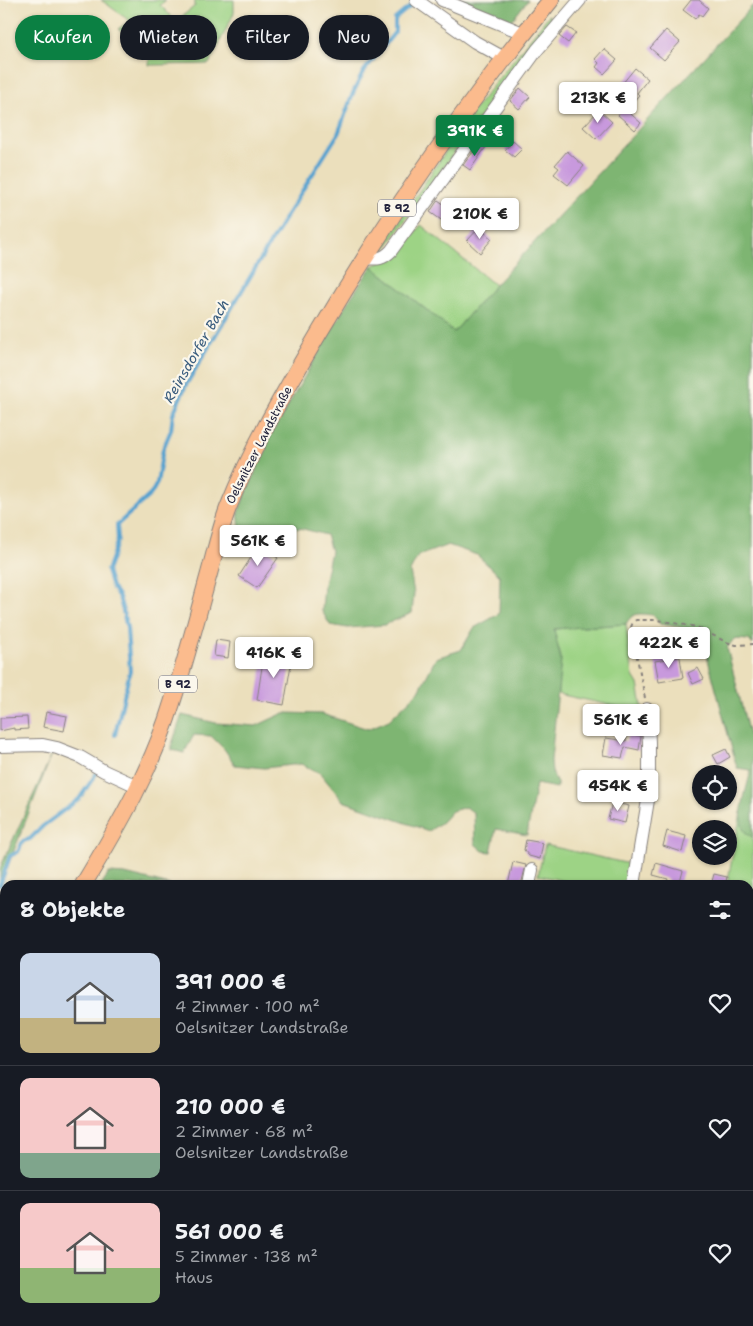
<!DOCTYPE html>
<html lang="de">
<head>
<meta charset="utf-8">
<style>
  :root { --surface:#171b24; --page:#242831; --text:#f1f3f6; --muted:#9ea1a6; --line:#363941; --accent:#0b8043 }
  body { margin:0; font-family:"Shantell Sans",sans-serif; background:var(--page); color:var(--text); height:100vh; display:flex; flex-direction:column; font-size:19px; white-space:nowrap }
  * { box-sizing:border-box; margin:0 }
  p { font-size:16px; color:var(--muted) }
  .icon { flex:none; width:28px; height:28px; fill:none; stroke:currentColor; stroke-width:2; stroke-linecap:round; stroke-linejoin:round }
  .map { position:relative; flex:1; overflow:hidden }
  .panel { position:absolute; left:0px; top:880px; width:754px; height:446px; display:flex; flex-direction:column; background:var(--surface); border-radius:15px 15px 0 0; box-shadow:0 1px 4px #0004 }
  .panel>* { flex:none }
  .hud { position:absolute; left:15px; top:15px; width:500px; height:45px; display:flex; gap:10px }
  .tools { position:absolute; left:692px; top:765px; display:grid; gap:10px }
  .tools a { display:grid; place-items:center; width:45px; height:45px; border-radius:50%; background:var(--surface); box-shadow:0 1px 4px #0004; font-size:25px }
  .price { position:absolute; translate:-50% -42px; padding:0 11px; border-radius:5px; background:#fff; color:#222; font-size:16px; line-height:32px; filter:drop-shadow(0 1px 2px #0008) }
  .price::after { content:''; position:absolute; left:50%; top:30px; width:15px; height:11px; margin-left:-8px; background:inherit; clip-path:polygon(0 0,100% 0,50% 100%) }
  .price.current { background:var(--accent); color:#fff }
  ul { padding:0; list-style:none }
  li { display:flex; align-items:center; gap:15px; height:125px; padding:0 20px }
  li+li { border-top:1px solid var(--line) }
  li span { display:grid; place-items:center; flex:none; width:140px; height:100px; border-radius:10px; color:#555 }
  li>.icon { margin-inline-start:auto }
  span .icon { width:60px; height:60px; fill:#fffc; stroke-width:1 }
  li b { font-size:21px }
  h2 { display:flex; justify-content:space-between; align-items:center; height:60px; padding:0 20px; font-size:21px }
  .tag { padding:0 18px; border-radius:22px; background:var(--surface); box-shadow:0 1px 4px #0004; font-size:18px; line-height:45px }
  .tag.current { background:var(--accent); color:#fff }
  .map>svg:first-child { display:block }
  .green { fill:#9dd385; stroke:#607a60 }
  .forest { fill:#7eb572; stroke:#506c56 }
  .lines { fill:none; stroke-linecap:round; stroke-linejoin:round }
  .stream { stroke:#56a2cf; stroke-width:4 }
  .building { fill:#c899dd }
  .minor-casing { stroke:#86807c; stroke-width:14 }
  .major-casing { stroke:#86807c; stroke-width:18 }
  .path { stroke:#86807c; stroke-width:2; stroke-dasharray:4 4; stroke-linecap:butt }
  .minor { stroke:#fff; stroke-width:12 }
  .major { stroke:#fbbb8d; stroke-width:16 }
  .labels { text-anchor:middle; stroke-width:4.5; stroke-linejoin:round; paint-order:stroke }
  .shield { fill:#fbf7ec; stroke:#636270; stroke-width:1 }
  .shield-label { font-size:11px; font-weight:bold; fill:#22223b }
  .street-label { font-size:12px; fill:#22223b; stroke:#fbf7ec }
  .water-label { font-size:14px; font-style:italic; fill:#395c7e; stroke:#fbf7ec }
</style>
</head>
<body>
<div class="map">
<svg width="753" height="1326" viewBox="0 0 753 1326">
  <rect width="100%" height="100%" fill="#fbf7ec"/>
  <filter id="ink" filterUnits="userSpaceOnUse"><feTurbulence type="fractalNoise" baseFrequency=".02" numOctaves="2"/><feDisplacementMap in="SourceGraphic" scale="10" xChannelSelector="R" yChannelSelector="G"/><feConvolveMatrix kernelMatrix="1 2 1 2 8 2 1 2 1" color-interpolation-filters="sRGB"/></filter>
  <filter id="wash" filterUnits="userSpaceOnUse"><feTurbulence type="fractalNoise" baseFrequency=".0096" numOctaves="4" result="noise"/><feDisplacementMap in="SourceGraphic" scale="20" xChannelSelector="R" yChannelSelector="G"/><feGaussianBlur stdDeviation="1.12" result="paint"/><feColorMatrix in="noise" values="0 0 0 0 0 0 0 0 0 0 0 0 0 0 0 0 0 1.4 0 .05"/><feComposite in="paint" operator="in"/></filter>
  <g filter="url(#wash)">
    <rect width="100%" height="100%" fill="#ebdfbc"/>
    <path class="green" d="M101,0H166L160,5L176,21L195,6V0H234V13L209,64L149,65L150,52L118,29L130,21Z
      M549,15L551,18C548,35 530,36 529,55L506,85L500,89L384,250L379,251L472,112Z
      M421,225L495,285L454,332L372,266L396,256Z
      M626,624L633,676L638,684L643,712L558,694L554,629Z
      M741,812L742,823L752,836H753V914L749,925V885H727Z
      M545,845L634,865L629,885H582L538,875Z"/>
    <path class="forest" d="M452,0H528L509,24Z
      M753,5V645L749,640L734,639L727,648L753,750V836L752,837C750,835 747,834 745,832C735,820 748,785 751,770L737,768L700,630L660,624L653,615C640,614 633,611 626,624L554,629L561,660L551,760L552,772L557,783V788L536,784L527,835L496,829L491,852L483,851L475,844L474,813L466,807L452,811L442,822L429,831L343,801L320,773L301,764L264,768L235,765L225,750L211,736L194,735L184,753L172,750V744L182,715L216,723L256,726L284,713L322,714L368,729L389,720L419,691L436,658L461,650L474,628L499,614L500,576L477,555L448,545L418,556L410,571L414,593L412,613L384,625L348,628L330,625L322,611L324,584L331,551L326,535L300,528L265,535L240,528L238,512L272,433L346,305L372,266L454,332L495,285Z
      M52,754L0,886V868Z
      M109,873L125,874L170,885H101Z
      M1,1037L5,1039V1140L0,1137Z
      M753,1121V1313H749V1130Z
      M5,1187V1321H14L12,1326H0V1198Z
      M135,1321H213L211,1326H137Z
      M521,1321H699L697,1326H518Z"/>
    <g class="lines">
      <path class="stream" d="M115,735L130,671L127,628L123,611L119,597L112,587L107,571L118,540L117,525L151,494L157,483L163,449L171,430L173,414L186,385L288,213L338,134L353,93L364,71L395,32V19L413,4
        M0,885L8,862L10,856L18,852L23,841L30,839L43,826L79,799L96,774"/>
    </g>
    <g id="blocks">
      <path class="building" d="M691,0H699L708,8L702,16L699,14L695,19L683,10Z
        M567,27L576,33L568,43L559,36Z
        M666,30L680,42L664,60L650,48Z
        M604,49L617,60L604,74L596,67L599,63L595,59Z
        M635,68L648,79L637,93L639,95L631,104L619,94L625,86L622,84Z
        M520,88L530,97L519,109L510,101Z
        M624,108L641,123L635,130L618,115Z
        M599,110L612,122L596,139L583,127Z
        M513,141L522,149L514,157L505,150Z
        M480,143L486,147L470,170L463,165Z
        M567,151L584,166L568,185L554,174L559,168L555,165Z
        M438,200L452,210L444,222L430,212Z
        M479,228L492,239L480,253L467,241Z
        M260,545L278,558L257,588L239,576L254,553L258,550Z
        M216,640L230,642L228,658L214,656Z
        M264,654L292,659L284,705L257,700Z
        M680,657L683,678L659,682L655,661Z
        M698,668L704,679L693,684L688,673Z
        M46,712L67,716L64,731L43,727Z
        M27,717L28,729L14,730V728L0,731V718Z
        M628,734L641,736L639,750L625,747L622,758L603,755L606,738L626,741Z
        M726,749L730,757L718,764L713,755Z
        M612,802L629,806L625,823L608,819Z
        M667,831L686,836L682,852L663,846Z
        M526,840L543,843L540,859L529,856L524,850Z
        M513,862L526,865L521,885H508Z
        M656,863L683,871L680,882L678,881L677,885H666L668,879L653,875Z
        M714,874L727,877L725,885H711Z"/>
    </g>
  </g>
  <g filter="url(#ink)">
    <use href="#blocks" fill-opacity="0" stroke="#86807c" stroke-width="1"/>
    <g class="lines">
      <defs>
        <path id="minor" d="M416,0L475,42L504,58
          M442,0L523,33
          M365,258C377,259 382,260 391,251L537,50L580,0
          M220,533L243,543L252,545
          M0,746L43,745L57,748L80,757L104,771L139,787
          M529,885L532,870
          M634,885L649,794V742L647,709
          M522,1326L524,1321"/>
        <path id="major" d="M83,885C118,827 152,769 172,703C185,663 196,622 207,581C214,557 219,532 228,508C252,447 286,389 319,333C388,216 465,105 551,0
          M0,1018L5,1010"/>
      </defs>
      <use href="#minor" class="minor-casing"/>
      <use href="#major" class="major-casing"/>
      <path class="path" d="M645,698L631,627L633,622L636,620H657L697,627L726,642L736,645L753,644
        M66,885L70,878
        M0,992L5,983
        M749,1310H753
        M674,1326L681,1321"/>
      <use href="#minor" class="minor"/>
      <use href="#major" class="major"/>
    </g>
  </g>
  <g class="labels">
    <g class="shield">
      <rect x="378" y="199.5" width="38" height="17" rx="4"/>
      <rect x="159" y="675.5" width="38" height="17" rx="4"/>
    </g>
    <g class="shield-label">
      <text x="397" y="212">B 92</text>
      <text x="178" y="688">B 92</text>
    </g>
    <g class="street-label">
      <text transform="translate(259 445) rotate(-63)" y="4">Oelsnitzer Landstraße</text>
    </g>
    <g class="water-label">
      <text transform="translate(196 351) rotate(-60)" y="5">Reinsdorfer Bach</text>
    </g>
  </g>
</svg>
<div class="tools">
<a><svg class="icon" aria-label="locate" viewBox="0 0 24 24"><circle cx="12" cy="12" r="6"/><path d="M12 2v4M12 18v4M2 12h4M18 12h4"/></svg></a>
<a><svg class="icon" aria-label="layers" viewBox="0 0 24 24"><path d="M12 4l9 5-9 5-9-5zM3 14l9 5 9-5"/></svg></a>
</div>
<b class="price" style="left:598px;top:124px">213K €</b>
<b class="price current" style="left:475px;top:157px">391K €</b>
<b class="price" style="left:480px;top:240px">210K €</b>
<b class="price" style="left:258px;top:567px">561K €</b>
<b class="price" style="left:669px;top:669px">422K €</b>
<b class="price" style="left:274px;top:679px">416K €</b>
<b class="price" style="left:621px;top:746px">561K €</b>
<b class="price" style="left:618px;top:812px">454K €</b>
<div class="hud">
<a class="tag current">Kaufen</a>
<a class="tag">Mieten</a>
<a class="tag">Filter</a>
<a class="tag">Neu</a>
</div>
<section class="panel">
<h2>8 Objekte<svg class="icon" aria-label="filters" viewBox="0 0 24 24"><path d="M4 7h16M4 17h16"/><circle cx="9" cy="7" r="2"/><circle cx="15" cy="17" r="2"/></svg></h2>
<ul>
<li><span style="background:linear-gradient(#c9d6e8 65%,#c2b280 0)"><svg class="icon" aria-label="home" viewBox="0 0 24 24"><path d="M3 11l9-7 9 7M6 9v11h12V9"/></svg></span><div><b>391 000 €</b><p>4 Zimmer · 100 m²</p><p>Oelsnitzer Landstraße</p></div><svg class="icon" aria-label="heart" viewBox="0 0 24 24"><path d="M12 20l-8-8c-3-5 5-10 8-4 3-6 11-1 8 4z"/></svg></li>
<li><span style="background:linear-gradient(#f6c9c9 75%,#7fa58c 0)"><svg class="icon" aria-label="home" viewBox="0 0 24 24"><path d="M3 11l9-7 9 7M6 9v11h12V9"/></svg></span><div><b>210 000 €</b><p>2 Zimmer · 68 m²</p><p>Oelsnitzer Landstraße</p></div><svg class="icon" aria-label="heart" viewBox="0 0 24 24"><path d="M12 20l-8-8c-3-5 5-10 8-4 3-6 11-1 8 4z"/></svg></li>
<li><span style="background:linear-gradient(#f6c9c9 65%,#8fb573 0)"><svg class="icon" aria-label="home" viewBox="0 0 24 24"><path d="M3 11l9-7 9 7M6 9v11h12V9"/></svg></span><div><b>561 000 €</b><p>5 Zimmer · 138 m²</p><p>Haus</p></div><svg class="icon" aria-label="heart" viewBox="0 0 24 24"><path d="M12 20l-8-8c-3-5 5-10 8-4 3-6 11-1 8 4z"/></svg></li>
</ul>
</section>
</div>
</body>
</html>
